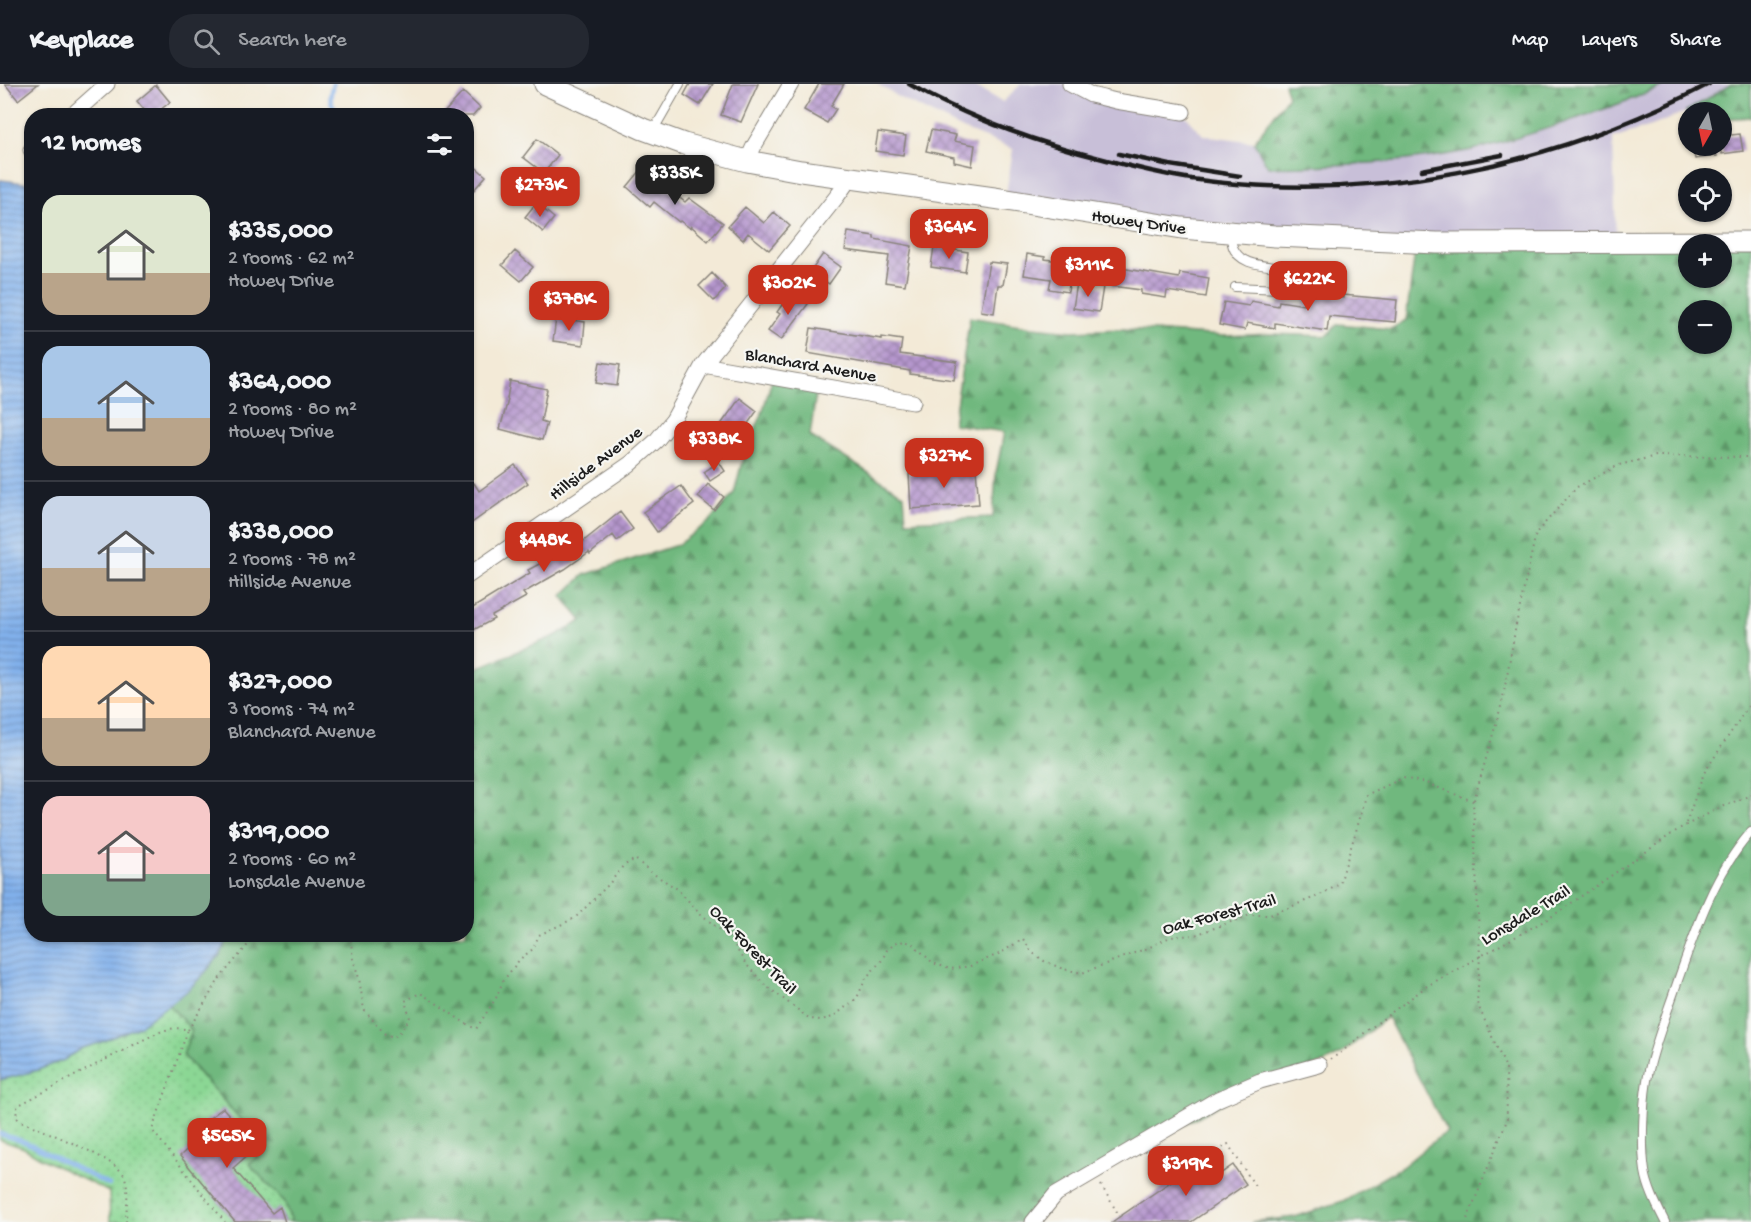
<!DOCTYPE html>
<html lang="en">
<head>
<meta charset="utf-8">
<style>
  :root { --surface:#171b24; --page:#242831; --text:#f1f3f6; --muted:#9ea1a6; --line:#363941; --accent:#c8321e }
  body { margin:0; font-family:"Gochi Hand",sans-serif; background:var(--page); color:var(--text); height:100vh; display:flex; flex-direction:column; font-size:22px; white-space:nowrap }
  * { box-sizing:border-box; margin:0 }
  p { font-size:20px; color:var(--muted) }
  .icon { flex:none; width:33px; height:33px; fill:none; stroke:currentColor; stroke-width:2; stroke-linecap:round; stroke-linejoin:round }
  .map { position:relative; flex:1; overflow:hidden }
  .panel { position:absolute; left:24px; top:24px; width:450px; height:834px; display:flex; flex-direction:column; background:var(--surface); border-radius:24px; box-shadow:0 2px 4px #0004 }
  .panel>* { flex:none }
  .needle { width:39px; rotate:189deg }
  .buttons { position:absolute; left:1678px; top:18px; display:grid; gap:12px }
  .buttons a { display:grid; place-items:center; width:54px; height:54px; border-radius:50%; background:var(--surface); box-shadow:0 2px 4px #0004; font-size:30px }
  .price { position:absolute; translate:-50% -51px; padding:0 14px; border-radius:12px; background:var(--accent); color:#fff; font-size:20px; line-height:39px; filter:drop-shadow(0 2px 3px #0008) }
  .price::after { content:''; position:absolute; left:50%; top:36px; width:18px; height:14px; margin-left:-9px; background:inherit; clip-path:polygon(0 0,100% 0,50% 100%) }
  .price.selected { background:#222; color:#fff }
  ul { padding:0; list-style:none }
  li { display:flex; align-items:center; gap:18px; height:150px; padding:0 18px }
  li+li { border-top:2px solid var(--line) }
  li span { display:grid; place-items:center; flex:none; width:168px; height:120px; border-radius:18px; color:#555 }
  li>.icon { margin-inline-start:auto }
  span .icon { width:72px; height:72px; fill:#fffc; stroke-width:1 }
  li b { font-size:26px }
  h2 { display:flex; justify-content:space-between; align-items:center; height:72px; padding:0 18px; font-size:26px }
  header { display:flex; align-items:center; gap:36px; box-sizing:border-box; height:84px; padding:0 30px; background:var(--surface); border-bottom:2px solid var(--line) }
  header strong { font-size:28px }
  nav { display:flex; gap:33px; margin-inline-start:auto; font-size:21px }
  .search { width:420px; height:54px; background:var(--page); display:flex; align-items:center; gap:15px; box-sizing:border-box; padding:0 21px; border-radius:24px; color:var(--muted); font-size:22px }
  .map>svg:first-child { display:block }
  .railway { fill:#c8bfd8 }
  .grass { fill:url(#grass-dots); stroke:#547a58; stroke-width:1.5 }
  .forest { fill:url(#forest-firs); stroke:#466a4d; stroke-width:1.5; fill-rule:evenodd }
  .water { fill:url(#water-rules); stroke:#4e6684; stroke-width:1.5 }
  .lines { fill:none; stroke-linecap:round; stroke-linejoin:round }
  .stream { stroke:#81b0eb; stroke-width:4.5 }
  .building { fill:url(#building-cross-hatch) }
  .service-casing { stroke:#88837a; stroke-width:10 }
  .minor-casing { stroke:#88837a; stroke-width:17 }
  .secondary-casing { stroke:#88837a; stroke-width:23 }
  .path { stroke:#88837a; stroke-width:2; stroke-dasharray:1.5 4.5; stroke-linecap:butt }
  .service { stroke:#fff; stroke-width:8 }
  .minor { stroke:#fff; stroke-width:15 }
  .secondary { stroke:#fff; stroke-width:21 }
  .rail { stroke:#1c1c1c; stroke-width:4.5 }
  .labels { text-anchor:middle; stroke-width:4.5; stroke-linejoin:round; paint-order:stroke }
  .street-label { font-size:18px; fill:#1c1c1c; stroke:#f6f6f2 }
</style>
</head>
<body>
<header>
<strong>Keyplace</strong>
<div class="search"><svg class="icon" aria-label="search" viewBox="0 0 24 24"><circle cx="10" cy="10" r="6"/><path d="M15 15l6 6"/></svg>Search here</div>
<nav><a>Map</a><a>Layers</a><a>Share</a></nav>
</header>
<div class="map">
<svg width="1751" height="1138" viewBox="0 0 1751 1138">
  <defs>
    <pattern id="grass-dots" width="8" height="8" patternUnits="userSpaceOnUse" patternTransform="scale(1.5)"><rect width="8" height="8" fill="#8bd794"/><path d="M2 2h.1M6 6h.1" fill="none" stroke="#77b87f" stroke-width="1.8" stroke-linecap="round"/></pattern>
    <pattern id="forest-firs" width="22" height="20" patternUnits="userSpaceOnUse" patternTransform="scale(1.5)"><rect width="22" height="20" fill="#70b87e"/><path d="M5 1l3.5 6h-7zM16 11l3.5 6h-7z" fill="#5b9566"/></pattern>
    <pattern id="water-rules" width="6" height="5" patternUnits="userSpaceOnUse" patternTransform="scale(1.5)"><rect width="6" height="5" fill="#81b0eb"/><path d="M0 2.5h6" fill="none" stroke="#698ebe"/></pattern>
    <pattern id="building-cross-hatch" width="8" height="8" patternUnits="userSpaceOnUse" patternTransform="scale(1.5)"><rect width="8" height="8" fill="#b697ce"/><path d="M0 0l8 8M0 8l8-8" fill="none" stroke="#937aa6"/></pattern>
  </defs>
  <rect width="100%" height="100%" fill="#f6f6f2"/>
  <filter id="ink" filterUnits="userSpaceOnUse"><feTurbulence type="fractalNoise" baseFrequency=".0167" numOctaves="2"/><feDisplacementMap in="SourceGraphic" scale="12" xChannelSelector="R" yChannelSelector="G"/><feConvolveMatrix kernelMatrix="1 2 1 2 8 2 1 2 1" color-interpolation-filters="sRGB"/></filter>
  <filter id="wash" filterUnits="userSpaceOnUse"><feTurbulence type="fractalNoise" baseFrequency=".008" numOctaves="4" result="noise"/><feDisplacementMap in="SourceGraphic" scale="24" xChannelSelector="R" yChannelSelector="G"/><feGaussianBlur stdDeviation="1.35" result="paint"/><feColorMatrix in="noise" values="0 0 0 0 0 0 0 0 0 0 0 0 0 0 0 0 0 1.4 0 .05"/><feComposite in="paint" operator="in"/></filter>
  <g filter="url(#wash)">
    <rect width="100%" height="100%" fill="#f3ead7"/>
    <path class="railway" d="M877,0H971L1003,18L1021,0H1067L1183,29L1203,51L1254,58L1269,83L1403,76L1472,66L1544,46L1622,19L1666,0H1731L1686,28L1651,42L1613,54L1616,160H1401L1005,117L1013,65L965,46L902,15Z"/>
    <path class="grass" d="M168,920L192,946L183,971L266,1064L250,1080L285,1118L291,1138H110L109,1108L42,1075L24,1064L0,1056V996L35,987L64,976L82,964L99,959L139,942Z"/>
    <path class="forest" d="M1284,0H1666C1639,14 1610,23 1581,33C1546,45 1509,58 1472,66C1405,80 1336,81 1268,83L1254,58L1288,12Z
      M1731,0H1751V33L1722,35V28H1689V33L1686,28Z
      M1751,159V1138H1251L1295,1133L1343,1117L1402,1083L1435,1056L1447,1048L1387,933L1341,970L1322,980L1261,998L1056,1111L1034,1138H291L285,1118L249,1080L266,1064L183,971L192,946L168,920C196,901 215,881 230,851L466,850L467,588L555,552L582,537L562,512L584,491L677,461L710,437L734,409L745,366L761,333L772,295L817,302L810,352L904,411L906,437L993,433L996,389L1004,348L953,340L970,233L1033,243L1072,247L1124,245L1224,252L1272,250L1326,252L1338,240L1391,245L1406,236L1416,160ZM1689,160H1722V194H1689ZM1689,226H1722V260H1689Z"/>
    <path class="water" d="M0,96L32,100V850L230,851L220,871L202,892L186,908L139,942L99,959L82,964L64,976L35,987L0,996Z"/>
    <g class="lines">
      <path class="stream" d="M333,0C328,15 330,20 341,32
        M0,1050L25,1058L109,1101"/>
    </g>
    <g id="blocks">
      <path class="building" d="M5,0H38L18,16Z
        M690,0H713L700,21L684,11Z
        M733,0H758L741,38L721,31Z
        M819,0H844L831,22L836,25L827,39L804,26Z
        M156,1L170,18L153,32H149L137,17Z
        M463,8L480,24L473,32H441Z
        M931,46L956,51L954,57L975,61L972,82L954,78V73L926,67Z
        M878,48L906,52L903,71L875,67Z
        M1740,50L1743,67L1722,70V52Z
        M537,55L558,71L544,89L523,73Z
        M1692,62H1715L1717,72L1695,75Z
        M466,75L486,92L466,115Z
        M641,86L666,107L668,105L685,118L689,114L723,139L708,157L691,142L690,144L680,137L679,138L654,118L650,123L627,103Z
        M536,119L554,134L543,148L525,133Z
        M745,123L764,139L774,128L790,142L769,166L748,149L743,156L728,142Z
        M848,148L874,152V155L912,162L905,201L885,198L889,172L845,166Z
        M934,163L968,168L965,188L931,183Z
        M515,167L533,183L521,197L502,181Z
        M823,170L841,183L829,200L811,187Z
        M1027,170L1045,173V175L1072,179L1068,208L1049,205L1051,195L1024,191Z
        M989,178L1007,180L1003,201H998L994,229L981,227Z
        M1115,183L1179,194L1180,189L1209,194L1206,213L1167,207L1166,214L1141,210V206L1112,202Z
        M712,189L726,204L714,217L699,202Z
        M1077,199L1103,203L1099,228L1073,224Z
        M791,208L808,220L781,256L768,247L780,230L777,228Z
        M1306,209L1343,214V211L1397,216L1395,238L1329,232L1327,247L1275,239V244L1247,239L1245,246L1219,241L1224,218L1249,222L1251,217L1278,222L1279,217L1304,221Z
        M556,234L585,238L583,261L553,257Z
        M811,244L882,255V253L902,256L900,270L957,278L954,296L910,290V287L807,269Z
        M600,278L620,281L617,302L596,299Z
        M510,297L547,305L541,337L547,339L542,356L500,345L508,316L507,315Z
        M740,314L757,327L744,345L743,344L717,372L703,360L716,345L717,346Z
        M719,378L725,387L710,397L704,388Z
        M515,381L528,399L466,443V404L474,399L479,407Z
        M976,385L979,420L911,425L909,390Z
        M708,400L724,413L714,426L698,413Z
        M681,402L694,420L657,448L643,428Z
        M620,428L633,445L617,457L613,451L590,470L589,468L565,485L523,509L526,513L492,532L494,535L466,550V528L530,489L528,486L543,478V479L572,459L575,464Z
        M223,1024L257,1063L233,1084L272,1129L280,1123L285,1138H235L180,1072L197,1056L191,1048Z
        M1198,1079L1210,1097L1233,1081L1246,1100L1191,1138H1112Z"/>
    </g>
  </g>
  <g filter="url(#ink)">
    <use href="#blocks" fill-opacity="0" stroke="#88837a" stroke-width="1.5"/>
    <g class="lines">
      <defs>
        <path id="service" d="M653,47L680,0
          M1231,150C1230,186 1271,182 1298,184C1306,190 1305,198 1298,206L1235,203
          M1665,1138C1657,1122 1648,1105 1645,1087C1641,1060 1643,1013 1649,986C1655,960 1665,934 1674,908C1693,853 1712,792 1751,748"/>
        <path id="minor" d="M1070,0L1091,11L1116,17L1183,28
          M71,32L107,0
          M31,66H32
          M747,77L754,62L791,0
          M703,281L913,318
          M466,493L630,380L656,357L673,336L703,281L838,111L850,94
          M1033,1138L1056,1110L1218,1015L1260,997L1319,981"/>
        <path id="secondary" d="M545,0L643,45L684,60L747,77L801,87L994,114L1182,144L1275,152L1437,159L1751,158"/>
      </defs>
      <use href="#service" class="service-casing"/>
      <use href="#minor" class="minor-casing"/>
      <use href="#secondary" class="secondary-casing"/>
      <path class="path" d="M1474,716L1502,619L1516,541L1536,449L1577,403L1619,381L1656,372L1751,373
        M1686,739L1704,689L1751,618
        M350,850L353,875L359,894L364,926L385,950L394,953L400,948L410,934L405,917L420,909C440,920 456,935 476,945L496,914L503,897L520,875L533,865L539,851L575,834L609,800L623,782L635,775L652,789L676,804L702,831L731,855L745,879L765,901L810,935L821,936L833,933L857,914L866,894L882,876L887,866L896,859L905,857L913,860L933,879L950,885L970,882L999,870L1023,855L1033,869L1044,877L1063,885L1082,889L1150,863L1170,853L1195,851L1250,831H1270L1318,812L1340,800C1348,770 1359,741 1366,711L1403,694L1426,699L1473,717L1480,873L1477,919L1506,984L1507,1036L1466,1138
        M188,946L220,894L257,850
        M1330,975L1339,970L1368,946L1427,902L1551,833L1679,745L1721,723L1751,711
        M1210,1097L1221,1065L1228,1060L1257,1105
        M1101,1101L1120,1133
        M126,1138C126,1124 130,1105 124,1091C115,1074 41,1046 21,1037L17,1034L16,1025L19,1021L145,955C159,948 172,941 188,946L152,1046L225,1138"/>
      <use href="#service" class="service"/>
      <use href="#minor" class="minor"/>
      <use href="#secondary" class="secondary"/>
      <path class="rail" d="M909,0C970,35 1035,58 1103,75C1132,83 1161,90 1191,95C1370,120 1549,84 1709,0
        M1119,70L1170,81L1240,92
        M1422,86L1502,71"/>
    </g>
  </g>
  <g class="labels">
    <g class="street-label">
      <text transform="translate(1139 137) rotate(8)" y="6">Howey Drive</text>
      <text transform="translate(811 280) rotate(10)" y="6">Blanchard Avenue</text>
      <text transform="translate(595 378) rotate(-37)" y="6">Hillside Avenue</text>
      <text transform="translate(1219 829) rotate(-15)" y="6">Oak Forest Trail</text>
      <text transform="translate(1525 830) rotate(-31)" y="6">Lonsdale Trail</text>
      <text transform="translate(754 865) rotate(46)" y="6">Oak Forest Trail</text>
    </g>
  </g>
</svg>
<div class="buttons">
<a><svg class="needle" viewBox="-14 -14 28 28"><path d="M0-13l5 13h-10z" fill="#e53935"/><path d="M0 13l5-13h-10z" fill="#9ea1a6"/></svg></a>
<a><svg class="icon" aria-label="locate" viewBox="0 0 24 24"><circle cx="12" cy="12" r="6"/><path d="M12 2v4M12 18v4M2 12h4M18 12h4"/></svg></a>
<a>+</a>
<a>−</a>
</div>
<b class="price selected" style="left:675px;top:122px">$335K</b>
<b class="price" style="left:540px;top:134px">$273K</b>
<b class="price" style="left:949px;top:176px">$364K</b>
<b class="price" style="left:1088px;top:214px">$311K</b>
<b class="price" style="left:1308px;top:228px">$622K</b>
<b class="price" style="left:788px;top:232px">$302K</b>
<b class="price" style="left:569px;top:248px">$378K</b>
<b class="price" style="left:714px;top:388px">$338K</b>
<b class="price" style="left:944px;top:405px">$327K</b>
<b class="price" style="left:544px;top:489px">$448K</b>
<b class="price" style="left:227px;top:1085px">$565K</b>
<b class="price" style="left:1186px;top:1113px">$319K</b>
<section class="panel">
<h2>12 homes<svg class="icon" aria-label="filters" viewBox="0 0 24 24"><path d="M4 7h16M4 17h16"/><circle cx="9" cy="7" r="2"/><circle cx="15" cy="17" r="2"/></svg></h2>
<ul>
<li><span style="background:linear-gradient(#dfe7d0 65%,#b9a48a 0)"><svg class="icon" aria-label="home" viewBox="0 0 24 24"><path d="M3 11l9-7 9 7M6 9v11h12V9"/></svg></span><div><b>$335,000</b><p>2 rooms · 62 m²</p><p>Howey Drive</p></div></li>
<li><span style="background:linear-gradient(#a9c7e8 60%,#b9a48a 0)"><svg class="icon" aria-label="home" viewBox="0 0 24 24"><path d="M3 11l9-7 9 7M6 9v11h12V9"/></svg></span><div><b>$364,000</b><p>2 rooms · 80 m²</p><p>Howey Drive</p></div></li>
<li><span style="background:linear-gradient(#c9d6e8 60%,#b9a48a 0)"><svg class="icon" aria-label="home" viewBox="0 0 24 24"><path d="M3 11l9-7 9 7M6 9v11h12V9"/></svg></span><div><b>$338,000</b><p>2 rooms · 78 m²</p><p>Hillside Avenue</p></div></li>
<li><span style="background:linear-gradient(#ffd9b3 60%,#b9a48a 0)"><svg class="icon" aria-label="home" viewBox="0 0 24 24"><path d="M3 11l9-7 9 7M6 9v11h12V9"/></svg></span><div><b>$327,000</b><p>3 rooms · 74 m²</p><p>Blanchard Avenue</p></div></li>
<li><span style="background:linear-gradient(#f6c9c9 65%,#7fa58c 0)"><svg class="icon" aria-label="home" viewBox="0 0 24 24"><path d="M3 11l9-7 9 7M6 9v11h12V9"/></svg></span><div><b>$319,000</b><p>2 rooms · 60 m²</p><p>Lonsdale Avenue</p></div></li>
</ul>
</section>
</div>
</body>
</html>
